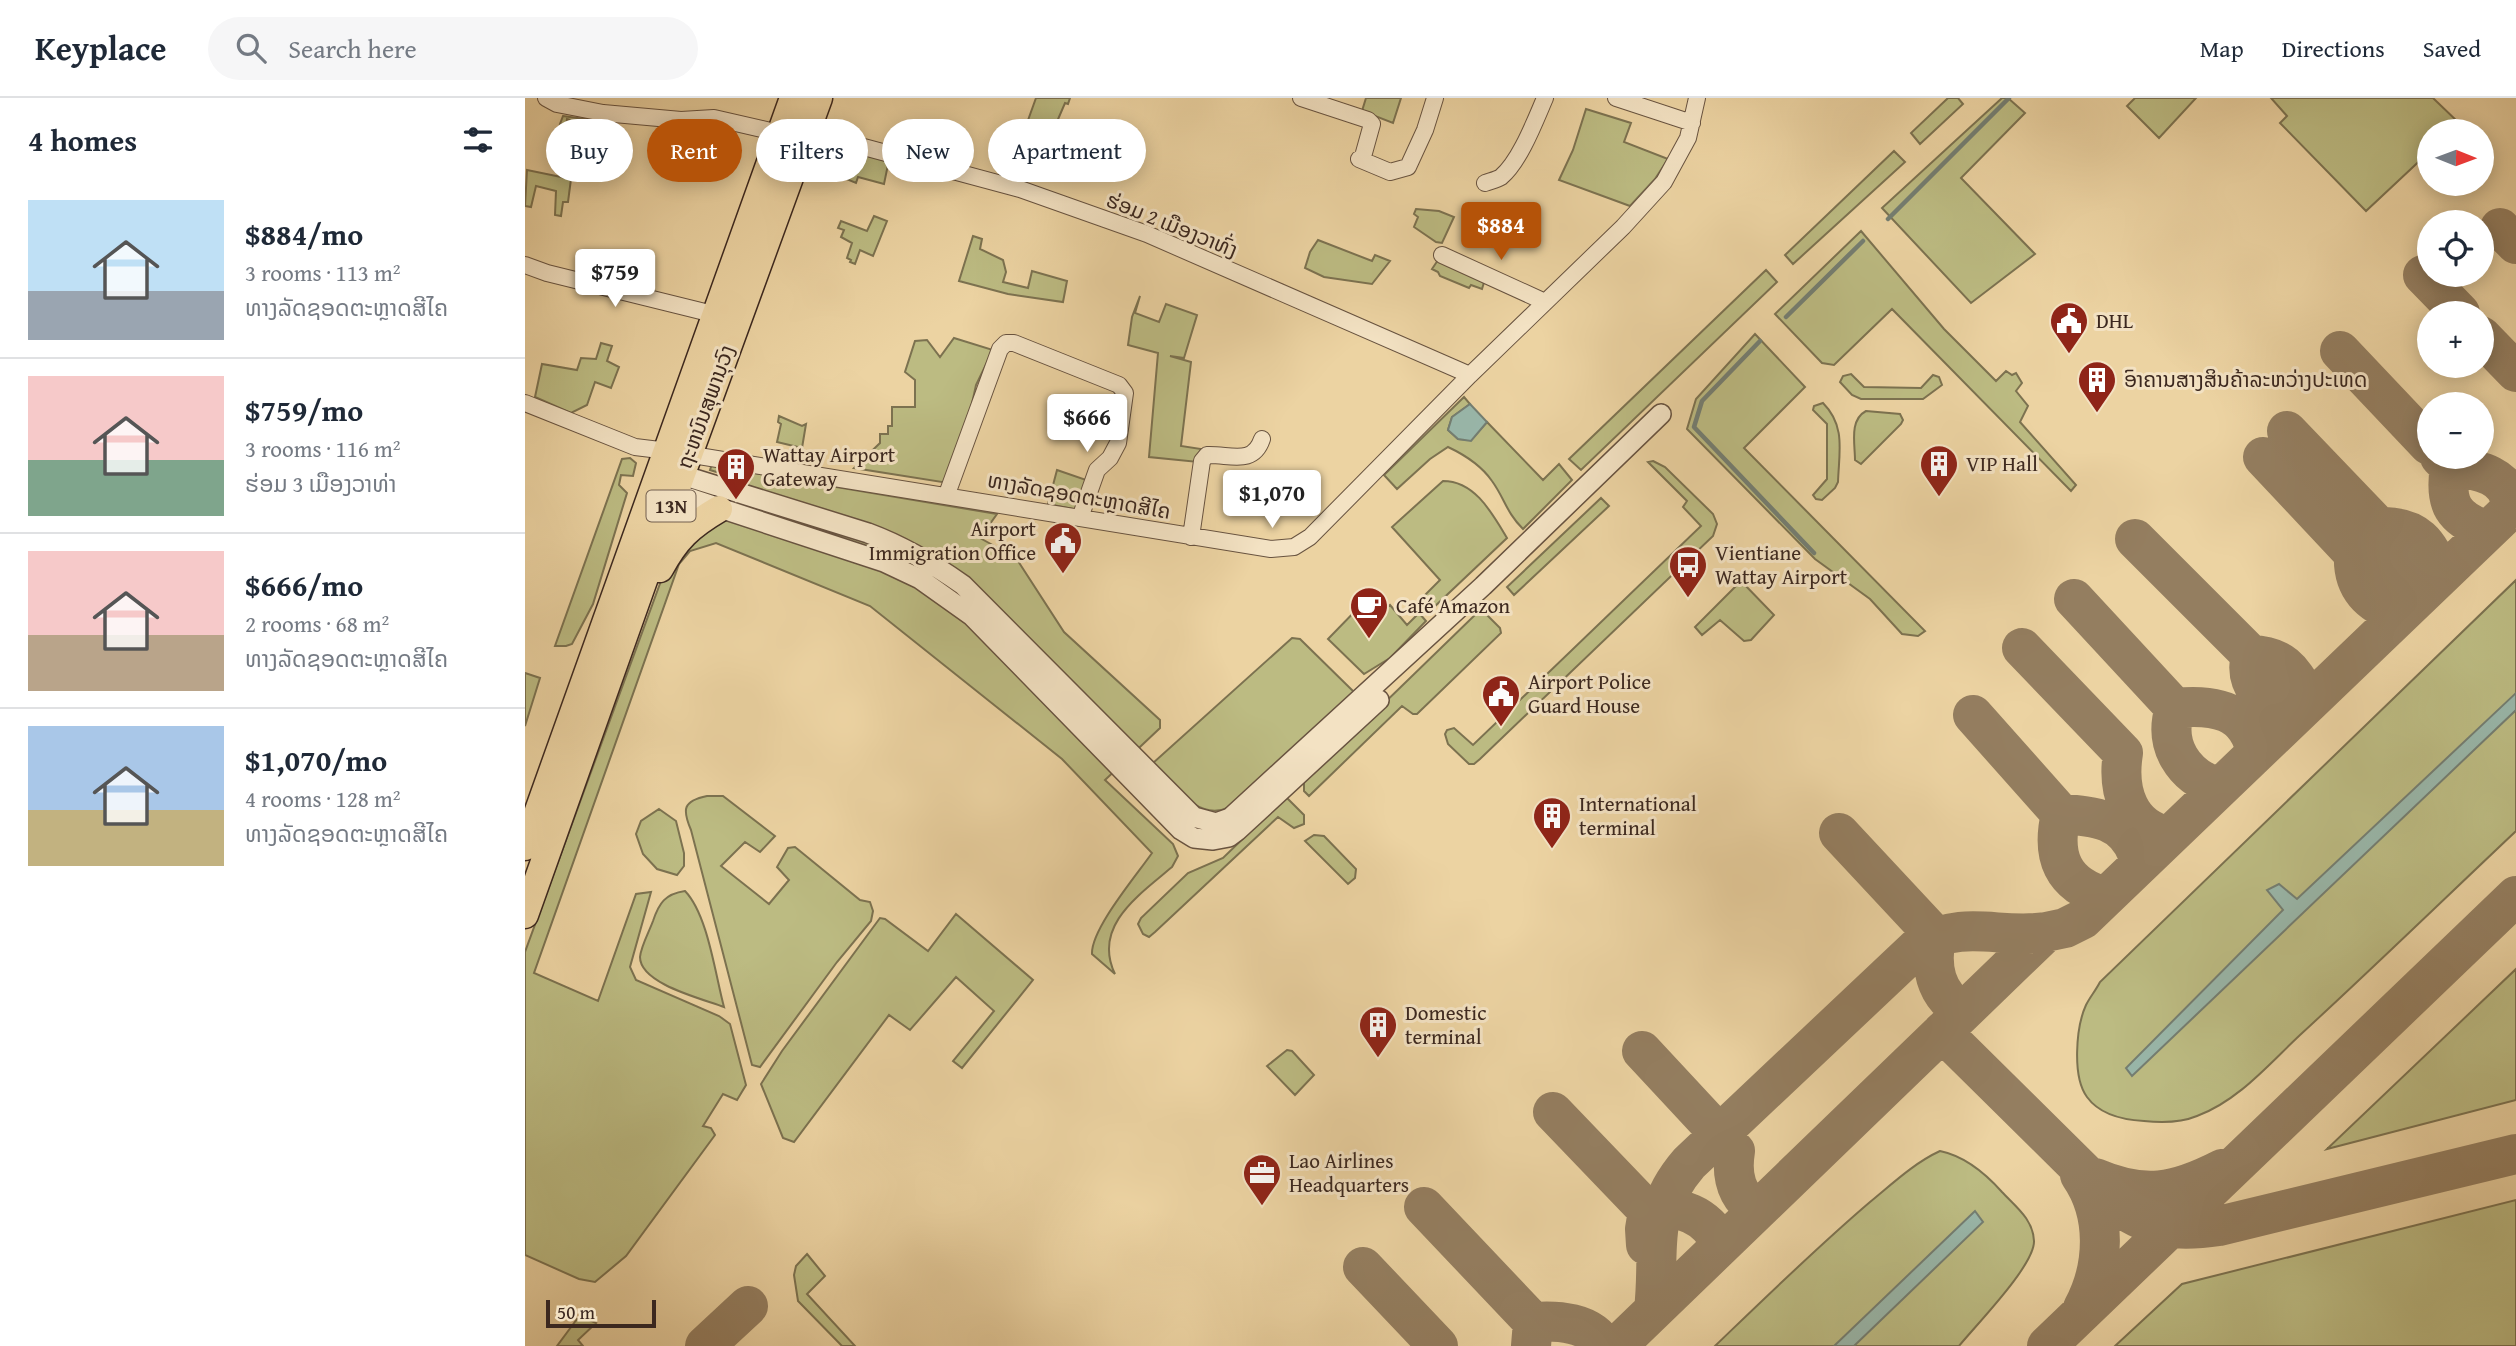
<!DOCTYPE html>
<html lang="en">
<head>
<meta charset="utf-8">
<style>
  :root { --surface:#fff; --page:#f6f6f7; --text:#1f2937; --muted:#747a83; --line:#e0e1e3; --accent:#b45309 }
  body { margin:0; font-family:"Gentium Book Plus","Noto Sans Lao",serif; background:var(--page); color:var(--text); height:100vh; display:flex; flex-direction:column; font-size:26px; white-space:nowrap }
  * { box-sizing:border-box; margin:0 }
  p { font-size:23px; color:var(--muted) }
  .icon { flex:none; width:38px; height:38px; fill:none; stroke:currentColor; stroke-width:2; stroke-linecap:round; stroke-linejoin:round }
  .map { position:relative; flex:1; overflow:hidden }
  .panel { display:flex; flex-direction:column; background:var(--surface); width:525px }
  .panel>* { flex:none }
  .guide { position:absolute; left:21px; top:21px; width:665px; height:63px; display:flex; gap:14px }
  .needle { width:46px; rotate:91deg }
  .tools { position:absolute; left:1892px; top:21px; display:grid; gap:14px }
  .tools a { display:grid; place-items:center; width:77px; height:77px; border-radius:50%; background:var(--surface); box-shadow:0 4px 18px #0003; font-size:35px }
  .scale { position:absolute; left:21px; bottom:18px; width:110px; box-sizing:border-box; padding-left:7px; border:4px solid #3c281f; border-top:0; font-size:19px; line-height:24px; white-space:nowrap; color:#3c281f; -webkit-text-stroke:5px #f3e2c3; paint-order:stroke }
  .price { position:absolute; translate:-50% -60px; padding:0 16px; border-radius:7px; background:#fff; color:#222; font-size:23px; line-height:46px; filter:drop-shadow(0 2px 4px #0008) }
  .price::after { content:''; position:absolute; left:50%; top:42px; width:21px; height:16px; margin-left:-10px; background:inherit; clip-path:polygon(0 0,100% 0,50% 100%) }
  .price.current { background:var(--accent); color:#fff }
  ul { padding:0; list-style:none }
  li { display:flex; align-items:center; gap:21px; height:175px; padding:0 28px }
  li+li { border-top:2px solid var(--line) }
  li span { display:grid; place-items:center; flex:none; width:196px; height:140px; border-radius:0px; color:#555 }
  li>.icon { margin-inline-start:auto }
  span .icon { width:84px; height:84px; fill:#fffc; stroke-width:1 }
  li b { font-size:30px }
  h2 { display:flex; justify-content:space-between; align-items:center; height:84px; padding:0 28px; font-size:30px }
  .chip { padding:0 24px; border-radius:32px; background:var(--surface); box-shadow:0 4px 18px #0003; font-size:24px; line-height:63px }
  .chip.current { background:var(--accent); color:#fff }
  header { display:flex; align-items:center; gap:42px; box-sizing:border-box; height:98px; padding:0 35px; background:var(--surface); border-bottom:2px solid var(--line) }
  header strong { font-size:33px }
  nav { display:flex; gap:38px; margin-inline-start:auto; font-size:24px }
  .search { width:490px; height:63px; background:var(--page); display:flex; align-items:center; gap:18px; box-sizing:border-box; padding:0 24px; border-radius:38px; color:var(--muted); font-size:26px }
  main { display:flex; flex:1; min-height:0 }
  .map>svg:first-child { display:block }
  .green { fill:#bcbb82; stroke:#7c7250; stroke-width:2 }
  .water { fill:#99b7aa; stroke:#747e72; stroke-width:2 }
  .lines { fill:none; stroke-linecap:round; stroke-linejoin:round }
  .stream { stroke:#747e72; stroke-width:4.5 }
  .taxiway { stroke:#947e60; stroke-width:40 }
  .minor-casing { stroke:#685340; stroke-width:18 }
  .tertiary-casing { stroke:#685340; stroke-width:22 }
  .trunk-casing { stroke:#3c281f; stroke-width:29 }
  .minor { stroke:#f3e2c3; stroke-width:16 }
  .tertiary { stroke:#f3e2c3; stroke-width:19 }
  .trunk { stroke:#ecd3a2; stroke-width:26 }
  .labels { text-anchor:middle; stroke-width:6; stroke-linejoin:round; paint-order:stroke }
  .shield { fill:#f3e2c3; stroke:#736050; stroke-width:2 }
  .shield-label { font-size:19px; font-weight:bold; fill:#3c281f }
  .street-label { font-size:21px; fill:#3c281f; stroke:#f3e2c3 }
  .poi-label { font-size:21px; fill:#3c281f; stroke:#f3e2c3; text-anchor:start }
</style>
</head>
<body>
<header>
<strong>Keyplace</strong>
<div class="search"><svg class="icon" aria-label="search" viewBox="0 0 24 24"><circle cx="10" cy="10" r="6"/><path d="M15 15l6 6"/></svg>Search here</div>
<nav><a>Map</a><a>Directions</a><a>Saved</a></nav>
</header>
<main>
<section class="panel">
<h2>4 homes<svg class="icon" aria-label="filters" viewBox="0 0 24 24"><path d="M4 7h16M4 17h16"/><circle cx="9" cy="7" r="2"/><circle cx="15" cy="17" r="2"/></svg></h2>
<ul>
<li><span style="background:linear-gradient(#bfe0f5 65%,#9aa5b1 0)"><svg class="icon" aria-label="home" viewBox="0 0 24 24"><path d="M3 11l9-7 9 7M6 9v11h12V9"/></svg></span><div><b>$884/mo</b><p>3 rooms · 113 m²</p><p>ທາງລັດຊອດຕະຫຼາດສີໄຄ</p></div></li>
<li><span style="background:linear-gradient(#f6c9c9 60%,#7fa58c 0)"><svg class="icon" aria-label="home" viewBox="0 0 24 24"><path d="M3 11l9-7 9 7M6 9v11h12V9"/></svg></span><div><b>$759/mo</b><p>3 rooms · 116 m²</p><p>ຮ່ອມ 3 ເມືອງວາທ່າ</p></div></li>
<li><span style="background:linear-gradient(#f6c9c9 60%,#b9a48a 0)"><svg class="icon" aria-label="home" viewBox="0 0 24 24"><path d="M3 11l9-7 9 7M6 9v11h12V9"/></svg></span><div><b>$666/mo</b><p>2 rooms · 68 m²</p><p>ທາງລັດຊອດຕະຫຼາດສີໄຄ</p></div></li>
<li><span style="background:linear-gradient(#a9c7e8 60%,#c2b280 0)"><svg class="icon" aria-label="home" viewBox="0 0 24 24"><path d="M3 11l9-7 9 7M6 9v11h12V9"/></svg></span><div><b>$1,070/mo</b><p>4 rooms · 128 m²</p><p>ທາງລັດຊອດຕະຫຼາດສີໄຄ</p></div></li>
</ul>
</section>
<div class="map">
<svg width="1991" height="1248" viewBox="0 0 1991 1248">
  <rect width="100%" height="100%" fill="#ecd3a2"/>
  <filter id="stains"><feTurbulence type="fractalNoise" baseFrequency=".00286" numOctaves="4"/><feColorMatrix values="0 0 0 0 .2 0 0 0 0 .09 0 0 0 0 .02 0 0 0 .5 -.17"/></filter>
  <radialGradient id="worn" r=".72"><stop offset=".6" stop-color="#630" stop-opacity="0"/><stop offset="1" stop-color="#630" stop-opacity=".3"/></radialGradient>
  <path class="green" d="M511,0H545L543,6L540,5L528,33L502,25Z
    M841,0H876L868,25L837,13Z
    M1423,0H1433L1438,6L1395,46L1386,35Z
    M1477,0H1483L1500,15L1436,80L1510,156L1446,205L1357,110Z
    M1610,0H1671L1634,40L1602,8Z
    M1746,0H1908L1934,25L1926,33H1904V54L1841,113L1755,25L1762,18Z
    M1061,11L1106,25L1099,44L1143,61L1130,81L1105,108L1034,82L1048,52Z
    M38,18L81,24L77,49L70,70L48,66L58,26L42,21L41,27L35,26Z
    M1369,53L1380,64L1268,166L1260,157Z
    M327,54L365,57L359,86L333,79L331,85L319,80Z
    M2,72L46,81L43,104H38L36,118L30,117L31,93L11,88L6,109L0,108Z
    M891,111L914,113L929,119L917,145L911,144L889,129L893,119L889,116Z
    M349,118L362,123L348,158L335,152L330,166L325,164L326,162L322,160L327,145L316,139L319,132L313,130L316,123L342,133Z
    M1336,133L1419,231L1471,283L1481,273L1487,277L1491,275L1497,285L1491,293L1503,308L1495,324L1551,387L1546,393L1367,211L1309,267L1297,265L1250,216Z
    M448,138L457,141L455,151L478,162L481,174L478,184L503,190L507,173L542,183L538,204L483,196L434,183Z
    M793,142L847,163L850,157L865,163L847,186L799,179L780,170L785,154Z
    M915,159L960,181L957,191L946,187L944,190L915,178L913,174L907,171Z
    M1241,172L1252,184L1056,372L1044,361Z
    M615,198L610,215L634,224L641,206L672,217L659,260L645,258L666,264L656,348L676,351L673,364L624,359L633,255L603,247L607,219Z
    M1230,236L1280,289L1219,350L1400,533L1393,538L1377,536L1345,501L1290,461L1162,331L1171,301Z
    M429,240L468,252L451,287L443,324L423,385L329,370L355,345V336H363V328H367V309H390V282L380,274L390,243L402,242L415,259Z
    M76,245L87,248L82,263L94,269L86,290L70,284L62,307L46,315L10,299L17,266L52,272L56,260L71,261Z
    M1326,276L1339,289L1396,290L1408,277L1414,279L1417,287L1398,301H1336L1327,297L1315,284L1318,278Z
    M939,299L945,306L927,319L923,332L933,341L946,342L962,324L1018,382L1034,366L1047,382L998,431C981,414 980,401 967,383C956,367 940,357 923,349L905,361L872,391L859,377Z
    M1298,305C1321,328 1314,354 1313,384L1310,390L1297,402L1291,401L1288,397L1302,381V326L1288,312L1289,308Z
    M1341,313L1375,316L1378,322L1376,326L1336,366L1330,362C1330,346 1324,322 1341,313Z
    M254,318L277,328L281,326L277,350L252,344L256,326L253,324Z
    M105,360L111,365L108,378L96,377L94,387L102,395L68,506L47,546L41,548H30L97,361Z
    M1128,363L1140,369L1188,416L1192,426L1188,438L955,661L949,666H944L923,646L920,636L922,632L929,630L948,647L1176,428L1158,409L1162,403L1123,364Z
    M187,366L240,377L472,416L455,440L491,460L539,534L635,622V630L580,682L648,746L653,758L647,769C614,797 567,828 590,876L567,856C566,831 611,778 627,755L537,661L345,508L191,445L165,453L154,466L9,875L73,903L111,796L126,794L105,869L111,882L194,918L205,926L221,987L212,1002L198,996L178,1028L186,1030L190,1037L101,1158L70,1184L54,1181L0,1157V854L140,472L162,445L198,421L211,380L185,372Z
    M532,372L570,385L558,413L523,406Z
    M918,383C950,383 967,415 982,440L907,511L897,500L915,482L867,429Z
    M1076,400L1084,408L989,497L982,489Z
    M1991,482V733C1919,801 1848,870 1775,937C1744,966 1713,1003 1672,1018C1655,1025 1637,1025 1619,1023C1600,1022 1575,1017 1562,999C1547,979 1551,929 1561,907C1565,899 1571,892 1575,884Z
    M1216,483L1249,517L1226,542L1219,543L1195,522L1177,537L1170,529Z
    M839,504L844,510L849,506L857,514L865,507L882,527L894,515L901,523L865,560L839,576L803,541Z
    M953,514H959L975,530L976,535L892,616H888L877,608L784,698L779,693V683Z
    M767,540L775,541L829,594L705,709C672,725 648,686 628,665Z
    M0,575L15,580L0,628Z
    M182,698H198L250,738L235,754L220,744L196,768L244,806L264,782L252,769L263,750L270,749L335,802L345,804L348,813L346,823L312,864L235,969L227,967L166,732C157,711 158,703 182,698Z
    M761,699L779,717V726L769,730L753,719L630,834L624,839L618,836L613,826L616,820L663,775L698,760Z
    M134,711L151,723L159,755V768L152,777L132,771L118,756L111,736L116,723Z
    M789,737L799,738L831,771L830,780L823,786L780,743Z
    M160,793C183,817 190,876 199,909C178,901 115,886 115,859C116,848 124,834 128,823C134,805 140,796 160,793Z
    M431,816L508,882L437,970L428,963L469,913L431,879L385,932L364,917L269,1044L258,1040L236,986L257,953L355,820L360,821L403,853Z
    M1991,871V1002L1802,1051Z
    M762,952L767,953L789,977L770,997L742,968Z
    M1415,1053C1439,1058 1461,1076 1477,1094C1491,1109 1508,1121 1509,1143C1510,1167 1451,1227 1434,1248H1190C1241,1199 1291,1150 1345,1104C1367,1086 1389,1065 1415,1053Z
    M1991,1102V1248H1590L1657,1186Z
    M282,1156L300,1178L282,1196L330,1248H317L273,1203L269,1177L271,1168Z
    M58,1219L71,1225L53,1242L58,1248H32L52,1221Z"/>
  <path class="water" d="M945,306L962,324L946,343L933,341L923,332L927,319Z
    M1991,595V612L1607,978L1601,970L1758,812L1742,792L1754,786L1772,801Z
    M1450,1113L1458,1124L1329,1248H1309Z"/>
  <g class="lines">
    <path class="stream" d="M1363,121L1484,0
      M1261,219L1338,143
      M1235,243L1177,303L1169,329L1289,455"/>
    <path class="taxiway" d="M1975,130L1991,146
      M1898,177L1935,215
      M1956,238L1991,274
      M1815,253L1904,347
      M1762,333L1854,429L1861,456L1876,478L1892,488L1904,489
      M1738,359L1829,456C1827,490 1845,506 1875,517
      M1915,359L1925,369C1919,406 1928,421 1963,433
      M1925,369C1953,371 1986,377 1986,411
      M1854,429C1892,428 1905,445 1916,478
      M1610,441L1726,557C1718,587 1741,610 1768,619
      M1549,501L1650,610C1638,647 1658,678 1694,690
      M1497,550L1598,655C1592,692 1603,731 1644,738
      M1726,557C1762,558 1768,576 1785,603
      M1650,610C1688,606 1723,611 1731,655
      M1448,617L1536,716C1526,758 1537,787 1581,799
      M1536,716C1570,718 1600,721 1613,757
      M1314,735L1411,839C1405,869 1410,896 1438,914
      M1417,934L1592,1107C1628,1132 1653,1134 1694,1128L1991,1056
      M1117,953L1210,1053C1206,1078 1211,1098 1232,1113
      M1028,1014L1123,1113L1120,1131L1121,1147
      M1555,1077C1582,1116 1580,1169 1558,1210
      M1570,1080C1619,1101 1650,1095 1697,1071
      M899,1109L1008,1224L1006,1248
      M1123,1113C1156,1106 1181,1117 1197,1146
      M838,1169L913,1248
      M1129,1212C1136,1152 1120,1116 1164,1065L1395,847C1441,821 1473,841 1521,834
      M1008,1224C1032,1222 1066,1224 1079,1248
      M180,1248L223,1208
      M1092,1248L1521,834L1540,830L1558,821L1991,406
      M1522,1248L1991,798"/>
    <defs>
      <path id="minor" d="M21,0L32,6L78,15L156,22L189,20L254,35
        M776,0L843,22L847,26L837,62
        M1091,0L1167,25
        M283,34L495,91L622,136L945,277
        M834,61L865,74L883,69L900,32L910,0
        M960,85C965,83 971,82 976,79C995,63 1010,23 1020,0
        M917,157L1020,204
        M0,167L22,175L192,217
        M0,305L110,349L143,353L746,451L769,449L785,439L945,277L1098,129L1139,84L1163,40L1172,0
        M422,396L475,251L481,245H489L594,287L600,295L593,345L585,360L572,372L555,420
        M666,439L677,363L682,357C705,356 728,368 737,341"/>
      <path id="tertiary" d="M144,373L343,435C378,448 407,465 438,487L669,719L691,725L705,720L958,488L1136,316
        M137,391L359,464L395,481L447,518L656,732L669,740L688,742L704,739L712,733L854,602"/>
      <path id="trunk" d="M135,471C151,441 165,428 194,411
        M0,749L268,0
        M0,817L150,395L294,0"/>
    </defs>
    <use href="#minor" class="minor-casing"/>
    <use href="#tertiary" class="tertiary-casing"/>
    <use href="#trunk" class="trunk-casing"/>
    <use href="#minor" class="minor"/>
    <use href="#tertiary" class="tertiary"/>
    <use href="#trunk" class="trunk"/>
  </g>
  <defs>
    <symbol id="civic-pin" viewBox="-11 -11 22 30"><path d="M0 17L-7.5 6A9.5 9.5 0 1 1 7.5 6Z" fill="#8f2418" stroke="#f3e2c3"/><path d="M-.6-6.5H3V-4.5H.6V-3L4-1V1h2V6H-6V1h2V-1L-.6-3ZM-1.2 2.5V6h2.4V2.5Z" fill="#fff"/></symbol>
    <symbol id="building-pin" viewBox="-11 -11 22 30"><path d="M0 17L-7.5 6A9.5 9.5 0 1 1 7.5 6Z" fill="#8f2418" stroke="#f3e2c3"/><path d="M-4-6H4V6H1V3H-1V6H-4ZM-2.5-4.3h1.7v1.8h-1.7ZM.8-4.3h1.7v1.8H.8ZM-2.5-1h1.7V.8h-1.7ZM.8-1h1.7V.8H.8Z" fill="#fff"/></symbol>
    <symbol id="bus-pin" viewBox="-11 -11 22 30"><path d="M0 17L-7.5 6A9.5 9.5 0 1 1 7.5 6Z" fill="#8f2418" stroke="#f3e2c3"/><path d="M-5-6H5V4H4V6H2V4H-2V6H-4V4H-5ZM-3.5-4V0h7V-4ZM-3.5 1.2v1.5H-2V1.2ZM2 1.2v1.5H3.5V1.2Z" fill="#fff"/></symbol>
    <symbol id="cafe-pin" viewBox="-11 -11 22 30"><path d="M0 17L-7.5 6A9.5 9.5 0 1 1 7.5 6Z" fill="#8f2418" stroke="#f3e2c3"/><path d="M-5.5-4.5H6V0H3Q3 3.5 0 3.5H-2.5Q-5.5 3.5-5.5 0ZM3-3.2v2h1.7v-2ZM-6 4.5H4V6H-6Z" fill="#fff"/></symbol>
    <symbol id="office-pin" viewBox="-11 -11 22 30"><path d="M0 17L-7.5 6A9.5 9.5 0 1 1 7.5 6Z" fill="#8f2418" stroke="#f3e2c3"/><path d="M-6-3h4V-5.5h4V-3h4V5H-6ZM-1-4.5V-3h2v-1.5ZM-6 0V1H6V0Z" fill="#fff"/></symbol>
  </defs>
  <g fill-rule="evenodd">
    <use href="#civic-pin" x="1522" y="201" width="44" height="60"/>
    <use href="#building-pin" x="1550" y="260" width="44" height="60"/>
    <use href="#building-pin" x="1392" y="344" width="44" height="60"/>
    <use href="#building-pin" x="189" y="347" width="44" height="60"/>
    <use href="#civic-pin" x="516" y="421" width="44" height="60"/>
    <use href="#bus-pin" x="1141" y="445" width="44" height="60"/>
    <use href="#cafe-pin" x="822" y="486" width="44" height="60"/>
    <use href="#civic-pin" x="954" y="574" width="44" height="60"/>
    <use href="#building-pin" x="1005" y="696" width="44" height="60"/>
    <use href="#building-pin" x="831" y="905" width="44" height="60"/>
    <use href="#office-pin" x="715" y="1053" width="44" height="60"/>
  </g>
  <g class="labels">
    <rect class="shield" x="121.5" y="392.5" width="49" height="31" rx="5"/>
    <g class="shield-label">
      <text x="146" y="415">13N</text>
    </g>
    <g class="street-label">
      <text transform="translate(647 127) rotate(22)" y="7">ຮ່ອມ 2 ເມືອງວາທົ່ງ</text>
      <text transform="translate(181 309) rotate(-70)" y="7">ຖະຫນົນສຸພານຸວົງ</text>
      <text transform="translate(554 398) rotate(10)" y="7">ທາງລັດຊອດຕະຫຼາດສີໄຄ</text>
    </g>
    <g class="poi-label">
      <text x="1571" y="230">DHL</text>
      <text x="1599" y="289">ົອາຄານສາງສິນຄ້າລະຫວ່າງປະເທດ</text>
      <text x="238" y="364">Wattay Airport<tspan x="238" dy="24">Gateway</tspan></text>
      <text x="1441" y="373">VIP Hall</text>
      <text x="511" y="438" text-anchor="end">Airport<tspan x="511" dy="24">Immigration Office</tspan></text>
      <text x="1190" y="462">Vientiane<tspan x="1190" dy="24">Wattay Airport</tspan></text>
      <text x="871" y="515">Café Amazon</text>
      <text x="1003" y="591">Airport Police<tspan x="1003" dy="24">Guard House</tspan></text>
      <text x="1054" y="713">International<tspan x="1054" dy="24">terminal</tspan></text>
      <text x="880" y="922">Domestic<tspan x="880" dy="24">terminal</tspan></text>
      <text x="764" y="1070">Lao Airlines<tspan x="764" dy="24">Headquarters</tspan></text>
    </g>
  </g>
  <rect width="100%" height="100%" filter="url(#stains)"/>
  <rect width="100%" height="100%" fill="url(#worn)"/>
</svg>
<div class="tools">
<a><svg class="needle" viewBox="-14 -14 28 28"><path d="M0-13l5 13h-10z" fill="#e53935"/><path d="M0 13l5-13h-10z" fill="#747a83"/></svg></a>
<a><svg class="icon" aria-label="locate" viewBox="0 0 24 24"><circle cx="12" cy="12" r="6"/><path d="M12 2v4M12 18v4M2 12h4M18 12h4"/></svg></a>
<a>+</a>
<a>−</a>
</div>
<div class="scale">50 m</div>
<b class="price current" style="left:976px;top:164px">$884</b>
<b class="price" style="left:90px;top:211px">$759</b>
<b class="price" style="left:562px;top:356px">$666</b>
<b class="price" style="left:747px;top:432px">$1,070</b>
<div class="guide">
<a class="chip">Buy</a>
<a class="chip current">Rent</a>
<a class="chip">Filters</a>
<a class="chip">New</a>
<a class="chip">Apartment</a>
</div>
</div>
</main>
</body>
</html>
